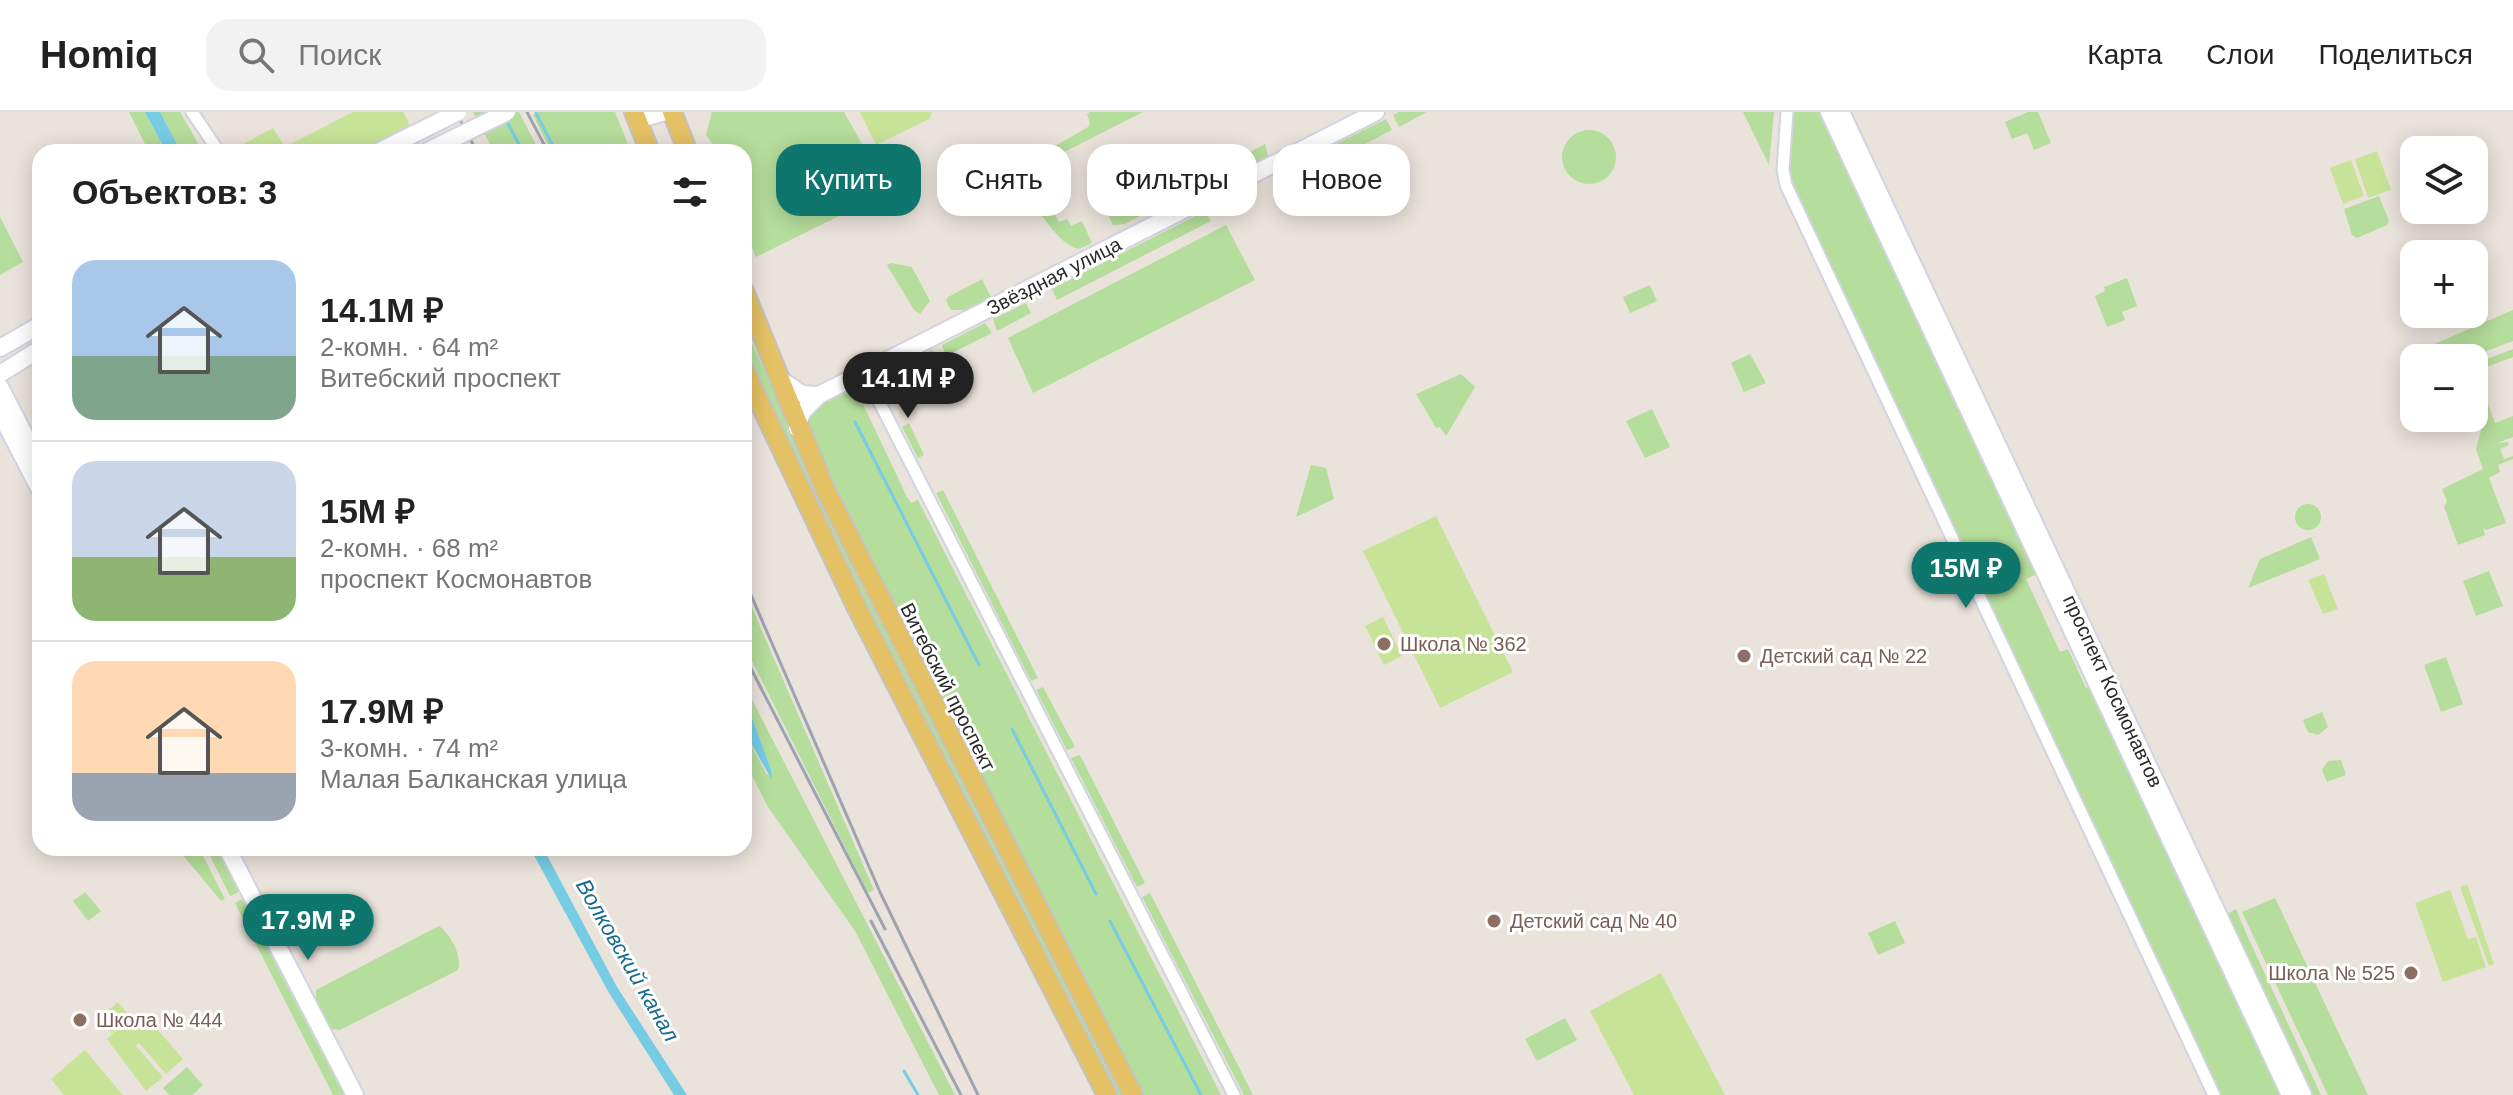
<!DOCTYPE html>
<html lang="ru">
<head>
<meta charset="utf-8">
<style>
  :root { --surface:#fff; --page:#f2f2f2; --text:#222; --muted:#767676; --line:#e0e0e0; --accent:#0f766e }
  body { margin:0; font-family:Arial,sans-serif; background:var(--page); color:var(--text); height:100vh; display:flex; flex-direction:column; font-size:30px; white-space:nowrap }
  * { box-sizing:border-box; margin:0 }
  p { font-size:26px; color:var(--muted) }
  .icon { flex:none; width:44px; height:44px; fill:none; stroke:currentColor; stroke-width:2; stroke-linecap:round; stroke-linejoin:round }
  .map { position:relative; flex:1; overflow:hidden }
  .drawer { position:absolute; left:32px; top:32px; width:720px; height:712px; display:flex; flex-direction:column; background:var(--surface); border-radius:24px; box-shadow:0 4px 20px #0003 }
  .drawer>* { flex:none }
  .top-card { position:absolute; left:776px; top:32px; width:760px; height:72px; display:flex; gap:16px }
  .tools { position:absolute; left:2400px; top:24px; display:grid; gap:16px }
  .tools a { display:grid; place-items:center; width:88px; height:88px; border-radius:16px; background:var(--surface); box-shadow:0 4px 20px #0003; font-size:40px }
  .price { position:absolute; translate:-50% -68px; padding:0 18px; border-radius:28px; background:var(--accent); color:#fff; font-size:26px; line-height:52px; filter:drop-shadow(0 2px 4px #0008) }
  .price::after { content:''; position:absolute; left:50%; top:48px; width:24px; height:18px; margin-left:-12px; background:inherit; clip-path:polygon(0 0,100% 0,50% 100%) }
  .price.selected { background:#222; color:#fff }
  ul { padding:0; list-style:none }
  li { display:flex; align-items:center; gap:24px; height:200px; padding:0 40px }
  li+li { border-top:2px solid var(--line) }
  li span { display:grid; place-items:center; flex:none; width:224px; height:160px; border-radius:24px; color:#555 }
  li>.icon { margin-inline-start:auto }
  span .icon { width:96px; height:96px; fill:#fffc; stroke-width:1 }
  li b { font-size:34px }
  h2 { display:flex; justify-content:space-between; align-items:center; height:96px; padding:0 40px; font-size:34px }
  .pill { padding:0 28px; border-radius:24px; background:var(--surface); box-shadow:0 4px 20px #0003; font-size:28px; line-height:72px }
  .pill.selected { background:var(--accent); color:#fff }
  header { display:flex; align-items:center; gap:48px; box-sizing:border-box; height:112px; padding:0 40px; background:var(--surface); border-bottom:2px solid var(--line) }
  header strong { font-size:38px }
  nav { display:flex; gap:44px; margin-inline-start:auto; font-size:28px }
  .search { width:560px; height:72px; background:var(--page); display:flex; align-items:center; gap:20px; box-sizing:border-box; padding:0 28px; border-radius:24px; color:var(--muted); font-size:30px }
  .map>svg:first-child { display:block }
  .green { fill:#b5dd9b }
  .pitch { fill:#c7e398 }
  .water { fill:#76cce4 }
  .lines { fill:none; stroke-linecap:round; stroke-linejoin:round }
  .stream { stroke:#76cce4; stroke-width:3 }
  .street-casing { stroke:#d1d4e0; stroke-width:15 }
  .secondary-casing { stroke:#d1d4e0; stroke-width:20 }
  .primary-casing { stroke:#c3c3c3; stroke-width:22 }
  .street { stroke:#fff; stroke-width:11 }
  .secondary { stroke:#fff; stroke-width:16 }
  .primary { stroke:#e5c165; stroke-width:18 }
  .rail { stroke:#9fa2b1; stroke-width:3 }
  .secondary-bridge-casing { stroke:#d1d4e0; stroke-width:20; stroke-linecap:butt }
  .secondary-bridge { stroke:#fff; stroke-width:16 }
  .education-dot { fill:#8d6e63; stroke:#fff; stroke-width:3 }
  .labels { text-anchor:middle; stroke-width:6; stroke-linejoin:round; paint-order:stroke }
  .street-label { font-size:20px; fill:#292929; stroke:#fff }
  .education-label { font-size:20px; fill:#785e54; stroke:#fff; text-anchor:start }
  .water-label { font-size:22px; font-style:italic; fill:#176b8e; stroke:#fff }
</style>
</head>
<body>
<header>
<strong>Homiq</strong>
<div class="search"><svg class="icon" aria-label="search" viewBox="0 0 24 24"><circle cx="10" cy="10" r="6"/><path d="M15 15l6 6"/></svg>Поиск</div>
<nav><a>Карта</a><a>Слои</a><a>Поделиться</a></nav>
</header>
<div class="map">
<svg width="2513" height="983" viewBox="0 0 2513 983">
  <rect width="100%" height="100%" fill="#eae3db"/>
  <path class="green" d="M129,0H145L166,40H149Z
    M160,0H180L203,40H181Z
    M473,0H519L540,40H494Z
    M539,0H615L631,40H616L611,31L595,40H551L533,3Z
    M712,0H844L862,32L820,53L839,104L756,145L744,115V40H713L712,31L706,23Z
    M1090,0H1143L1031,57L1059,110L1067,107L1071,114L1082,109L1092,131L1079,137C1048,130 1036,74 1002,78L1027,50L1088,15L1090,11L1087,2Z
    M1399,0H1427L1399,15L1393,3Z
    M1743,0H1774L1769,53L1768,51Z
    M1794,0H1821L2039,461L2026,467L2060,540L2068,537L2086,576L2091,574L2283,983H2221L1789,67Z
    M2028,0H2038L2051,31L2034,38L2027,21L2012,27L2005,10Z
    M1386,7L1392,18L1328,51L1322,39Z
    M1562 45a27 27 0 1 1 54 0a27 27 0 1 1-54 0Z
    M1265,32L1268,44L1227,65L1220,56Z
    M1191,43L1200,71L1125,112L1113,113L1105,97L1154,72L1151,64Z
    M2379,84L2389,109L2387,113L2357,126L2352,123L2344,97Z
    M1205,99L1211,109L1057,188L1052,177Z
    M0,105L23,150L0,163Z
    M1226,113L1255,168L1033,281L1008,226Z
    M891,151L912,155L930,189L920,202L914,198L887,153Z
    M2127,166L2137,194L2122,200L2125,208L2107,215L2095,184L2105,179L2104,175Z
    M982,167L991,185L965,198H951L946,189L948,185Z
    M1650,173L1657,189L1630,201L1623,185Z
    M1026,191L1031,201L997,219L993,207Z
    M2513,198V229L2468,246H2422L2418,239Z
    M985,211L992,221L946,244L942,233Z
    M744,213L857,464L1123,983H1117L833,429L744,232Z
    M2513,237V245L2476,259L2495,311L2513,304V325L2497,331L2508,330L2509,333L2500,337L2504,347L2513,344V347L2498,353L2500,360L2489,366L2506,411L2486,418L2483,416L2485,423L2458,433L2444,395L2447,389L2442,377L2483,357L2476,337L2486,301L2474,271V252Z
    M932,238L940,247L906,264L901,254Z
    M1750,242L1766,271L1744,280L1731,251Z
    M1461,262L1475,275L1446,324L1440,315L1436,316L1416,282Z
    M859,280L866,287L862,290L907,385L911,391L918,388L1221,983H1139L811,327L806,311C813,294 840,279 859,280Z
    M1652,297L1670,335L1645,346L1626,309Z
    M909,311L924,343L918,346L902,315Z
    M1311,353L1326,356L1334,387L1296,405Z
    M943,378L1038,566L1031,569L936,381Z
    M2295 405a13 13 0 1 1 26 0a13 13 0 1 1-26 0Z
    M2311,425L2320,447L2248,476L2260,447Z
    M2489,459L2503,494L2476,504L2463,469Z
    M744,477L874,778L868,781L744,533Z
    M2446,545L2463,592L2441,600L2424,553Z
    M744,572L955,983H939L855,819L768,695L744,648V619L767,663L771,657L744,584Z
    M1043,575L1075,635L1067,638L1036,578Z
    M2322,600L2328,615L2318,623L2308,620L2303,608Z
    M1080,643L1145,771L1137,775L1071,646Z
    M2341,648L2346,663L2327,670L2322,658L2328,649Z
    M177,736H199L225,787L221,789Z
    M206,736H216L239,780L230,784Z
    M85,780L101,799L88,809L73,789Z
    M1150,781L1253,983H1244L1142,785Z
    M2275,786L2368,983H2328L2242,800Z
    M242,787L344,983H333L235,791Z
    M2236,797L2246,821L2321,983H2310L2225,803Z
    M1895,809L1905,831L1878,843L1868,821Z
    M439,814C450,821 463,845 458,858L340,918L330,917L316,888V878Z
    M1565,906L1577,928L1537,949L1525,927Z
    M187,955L203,973L192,983H169L163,976Z"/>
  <path class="pitch" d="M353,0H403L424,40H235L234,37L273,16L285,35Z
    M860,0H932L929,7L876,33Z
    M2377,39L2391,78L2368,86L2355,47Z
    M2351,48L2364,84L2343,92L2330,56Z
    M1436,404L1513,560L1440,596L1363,439Z
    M2324,462L2338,497L2323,502L2308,468Z
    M1383,505L1402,544L1384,553L1365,514Z
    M2467,772L2494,852L2489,854L2460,775Z
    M2450,778L2468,827L2476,825L2486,855L2443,870L2415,791Z
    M1661,861L1725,983H1634L1590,899Z
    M118,890L131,906L137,901L153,919L157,917L183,947L166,962L139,931L136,934L163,965L146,979L107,927L123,912L112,921L99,906Z
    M85,938L123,983H64L51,967Z"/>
  <path class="water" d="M145,0H160L181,40H166Z
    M744,584L771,657L772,668L744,619Z
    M530,736H543L617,875L687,983H674L609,881Z"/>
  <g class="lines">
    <path class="stream" d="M536,1L556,40
      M506,8L523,40
      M855,310L979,553
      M1012,617L1096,782
      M1110,809L1201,983
      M904,959L918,983"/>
    <defs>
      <path id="street" d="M192,0L219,40
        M1787,0L1783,58L1786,73L2214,983
        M864,260L1234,983"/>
      <path id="secondary" d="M1829,0L2290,983
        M1841,0L2303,983
        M637,8L665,0
        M0,236L40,213
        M0,262L40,237
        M780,267L802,282L819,283
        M0,275L40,353
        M0,301L40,378
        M797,316L802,300L819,283L1376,0
        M227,736L355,983"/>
      <path id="primary" d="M634,0L650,40
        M672,0L688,40
        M744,179L824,375L1133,983
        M744,258L857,496L1107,983"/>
    </defs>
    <use href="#street" class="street-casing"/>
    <use href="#secondary" class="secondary-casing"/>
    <use href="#primary" class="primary-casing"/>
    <use href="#street" class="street"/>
    <use href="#secondary" class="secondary"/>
    <use href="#primary" class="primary"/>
    <path class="rail" d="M456,0L477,40
      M527,0L548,40
      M744,467L880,780L978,983
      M744,543L885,817
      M871,809L961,983"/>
    <defs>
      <path id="secondary-bridge" d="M378,40L458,0
        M426,40L507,0"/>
    </defs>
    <use href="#secondary-bridge" class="secondary-bridge-casing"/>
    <use href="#secondary-bridge" class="secondary-bridge"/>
  </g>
  <g class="education-dot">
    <circle cx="1384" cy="532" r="8"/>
    <circle cx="1744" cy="544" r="8"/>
    <circle cx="1494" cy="809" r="8"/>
    <circle cx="2411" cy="861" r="8"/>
    <circle cx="80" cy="908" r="8"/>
  </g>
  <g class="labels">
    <g class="street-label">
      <text transform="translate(1054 164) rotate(-27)" y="7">Звёздная улица</text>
      <text transform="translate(948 575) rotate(63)" y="7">Витебский проспект</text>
      <text transform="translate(2113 579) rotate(65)" y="7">проспект Космонавтов</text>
    </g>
    <g class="education-label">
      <text x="1400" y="539">Школа № 362</text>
      <text x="1760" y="551">Детский сад № 22</text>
      <text x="1510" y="816">Детский сад № 40</text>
      <text x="2395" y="868" text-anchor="end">Школа № 525</text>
      <text x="96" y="915">Школа № 444</text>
    </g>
    <g class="water-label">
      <text transform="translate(628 848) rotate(60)" y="8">Волковский канал</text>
    </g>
  </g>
</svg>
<div class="tools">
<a><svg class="icon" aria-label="layers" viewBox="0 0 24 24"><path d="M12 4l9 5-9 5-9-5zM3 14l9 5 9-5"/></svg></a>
<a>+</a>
<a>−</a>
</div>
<b class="price selected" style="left:908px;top:308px">14.1M ₽</b>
<b class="price" style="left:1966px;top:498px">15M ₽</b>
<b class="price" style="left:308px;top:850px">17.9M ₽</b>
<div class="top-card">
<a class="pill selected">Купить</a>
<a class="pill">Снять</a>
<a class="pill">Фильтры</a>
<a class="pill">Новое</a>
</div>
<section class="drawer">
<h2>Объектов: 3<svg class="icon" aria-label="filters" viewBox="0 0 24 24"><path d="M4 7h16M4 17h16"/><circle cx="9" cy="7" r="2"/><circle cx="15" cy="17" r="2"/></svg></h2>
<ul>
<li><span style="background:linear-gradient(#a9c7e8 60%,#7fa58c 0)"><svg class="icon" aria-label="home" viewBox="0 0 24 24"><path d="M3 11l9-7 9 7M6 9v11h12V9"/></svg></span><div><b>14.1M ₽</b><p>2-комн. · 64 m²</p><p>Витебский проспект</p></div></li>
<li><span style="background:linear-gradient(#c9d6e8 60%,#8fb573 0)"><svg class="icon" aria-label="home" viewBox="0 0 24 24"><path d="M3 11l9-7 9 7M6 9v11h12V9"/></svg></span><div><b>15M ₽</b><p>2-комн. · 68 m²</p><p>проспект Космонавтов</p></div></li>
<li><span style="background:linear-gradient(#ffd9b3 70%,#9aa5b1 0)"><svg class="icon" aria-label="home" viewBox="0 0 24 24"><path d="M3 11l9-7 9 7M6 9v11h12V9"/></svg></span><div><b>17.9M ₽</b><p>3-комн. · 74 m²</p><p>Малая Балканская улица</p></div></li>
</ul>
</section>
</div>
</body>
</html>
